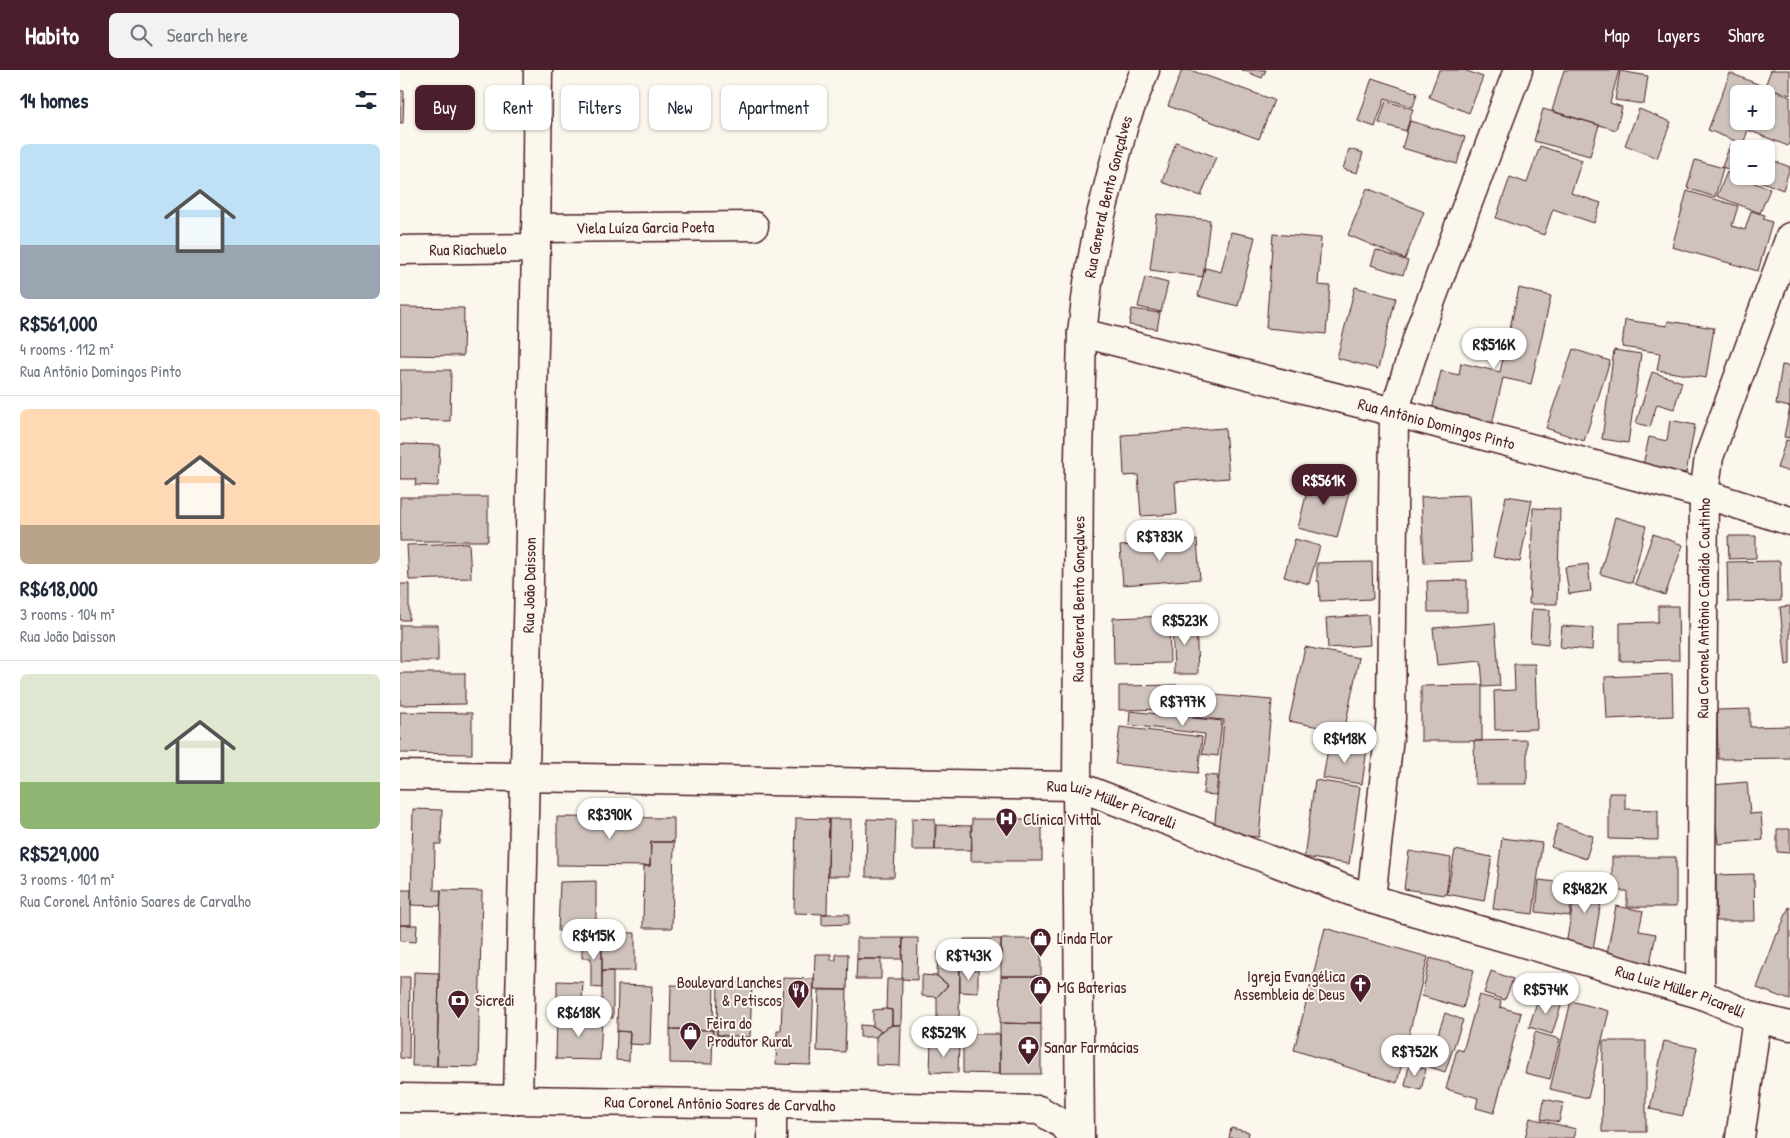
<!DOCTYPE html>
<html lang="en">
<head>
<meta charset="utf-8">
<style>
  :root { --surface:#fff; --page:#f2f2f3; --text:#1f2937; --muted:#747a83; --line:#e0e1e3; --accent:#4a1f2b }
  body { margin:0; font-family:"Patrick Hand",sans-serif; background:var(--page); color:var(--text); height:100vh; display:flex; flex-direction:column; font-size:19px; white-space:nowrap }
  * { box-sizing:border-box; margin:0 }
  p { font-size:16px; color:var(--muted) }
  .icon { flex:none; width:28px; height:28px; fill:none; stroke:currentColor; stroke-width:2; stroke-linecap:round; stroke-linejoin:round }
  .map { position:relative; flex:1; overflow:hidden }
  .sheet { display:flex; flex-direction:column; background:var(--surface); width:400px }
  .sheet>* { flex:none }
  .guide { position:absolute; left:15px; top:15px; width:475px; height:45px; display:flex; gap:10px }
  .controls { position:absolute; left:1330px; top:15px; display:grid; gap:10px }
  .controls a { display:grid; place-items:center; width:45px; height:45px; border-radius:8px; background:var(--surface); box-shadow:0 1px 4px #0004; font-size:25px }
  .price { position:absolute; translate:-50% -42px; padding:0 11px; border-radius:18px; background:#fff; color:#222; font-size:16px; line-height:32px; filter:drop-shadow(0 1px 2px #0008) }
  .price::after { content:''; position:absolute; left:50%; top:30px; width:15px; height:11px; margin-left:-8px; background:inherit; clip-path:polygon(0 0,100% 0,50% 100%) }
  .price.on { background:var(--accent); color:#fff }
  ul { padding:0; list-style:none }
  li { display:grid; align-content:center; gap:10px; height:265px; padding:0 20px }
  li+li { border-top:1px solid var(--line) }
  li span { display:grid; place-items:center; height:155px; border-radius:8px; color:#555 }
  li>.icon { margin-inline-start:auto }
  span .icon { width:90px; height:90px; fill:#fffc; stroke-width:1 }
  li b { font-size:21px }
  h2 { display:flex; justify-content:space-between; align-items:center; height:60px; padding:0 20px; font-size:21px }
  .tag { padding:0 18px; border-radius:8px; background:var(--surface); box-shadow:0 1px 4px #0004; font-size:18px; line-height:45px }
  .tag.on { background:var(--accent); color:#fff }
  header { display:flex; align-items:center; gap:30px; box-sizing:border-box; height:70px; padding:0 25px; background:var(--accent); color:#fff }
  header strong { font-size:24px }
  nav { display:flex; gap:28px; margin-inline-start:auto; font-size:18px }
  .search { width:350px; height:45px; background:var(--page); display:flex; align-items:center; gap:12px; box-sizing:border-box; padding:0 18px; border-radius:8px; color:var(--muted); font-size:19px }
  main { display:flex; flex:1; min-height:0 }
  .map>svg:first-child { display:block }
  .building { fill:#cfc2bc; stroke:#4a1f2b; fill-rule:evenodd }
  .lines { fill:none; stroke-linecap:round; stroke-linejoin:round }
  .minor-casing { stroke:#4a1f2b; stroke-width:31 }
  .tertiary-casing { stroke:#4a1f2b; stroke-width:31 }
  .secondary-casing { stroke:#4a1f2b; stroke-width:31 }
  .minor { stroke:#fbf7ec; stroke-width:28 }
  .tertiary { stroke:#fbf7ec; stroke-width:28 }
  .secondary { stroke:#fbf7ec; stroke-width:28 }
  .labels { text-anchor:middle; stroke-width:4; stroke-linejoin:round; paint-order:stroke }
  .street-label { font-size:16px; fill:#4a1f2b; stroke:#fbf7ec }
  .poi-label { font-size:16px; fill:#4a1f2b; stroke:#fbf7ec; text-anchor:start }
</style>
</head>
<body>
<header>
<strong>Habito</strong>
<div class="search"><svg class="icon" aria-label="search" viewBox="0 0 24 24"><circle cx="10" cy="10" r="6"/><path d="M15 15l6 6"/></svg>Search here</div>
<nav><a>Map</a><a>Layers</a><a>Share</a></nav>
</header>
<main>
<section class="sheet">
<h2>14 homes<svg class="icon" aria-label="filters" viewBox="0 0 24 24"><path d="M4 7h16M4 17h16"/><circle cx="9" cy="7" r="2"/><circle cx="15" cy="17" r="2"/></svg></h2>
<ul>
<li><span style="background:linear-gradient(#bfe0f5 65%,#9aa5b1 0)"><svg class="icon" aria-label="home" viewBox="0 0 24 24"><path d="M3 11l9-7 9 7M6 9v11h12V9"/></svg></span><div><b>R$561,000</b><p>4 rooms · 112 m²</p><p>Rua Antônio Domingos Pinto</p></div></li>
<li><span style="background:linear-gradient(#ffd9b3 75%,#b9a48a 0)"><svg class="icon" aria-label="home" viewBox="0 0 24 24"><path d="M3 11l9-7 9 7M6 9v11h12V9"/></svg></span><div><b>R$618,000</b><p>3 rooms · 104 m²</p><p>Rua João Daisson</p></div></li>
<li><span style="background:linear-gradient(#dfe7d0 70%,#8fb573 0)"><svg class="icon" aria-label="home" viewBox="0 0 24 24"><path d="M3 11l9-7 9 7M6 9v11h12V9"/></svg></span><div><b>R$529,000</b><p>3 rooms · 101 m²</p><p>Rua Coronel Antônio Soares de Carvalho</p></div></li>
</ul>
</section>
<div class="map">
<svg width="1390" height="1068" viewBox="0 0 1390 1068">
  <rect width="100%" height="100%" fill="#fbf7ec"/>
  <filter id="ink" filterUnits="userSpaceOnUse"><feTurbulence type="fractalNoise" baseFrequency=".02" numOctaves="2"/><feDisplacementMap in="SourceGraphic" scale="10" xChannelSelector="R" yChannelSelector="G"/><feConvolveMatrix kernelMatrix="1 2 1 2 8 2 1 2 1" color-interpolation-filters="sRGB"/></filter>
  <g filter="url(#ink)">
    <path class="building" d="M782,0H790L874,30L859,69L768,36Z
      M842,0H866L862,8Z
      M1039,0H1064L1083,7L1069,43L1029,27Z
      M1164,0H1219L1210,33L1222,37L1216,60L1152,41Z
      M1371,0H1390V25L1365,16Z
      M1220,1L1248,6L1244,34L1215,30Z
      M1330,3L1390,27V70L1388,76L1348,60L1343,74L1308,60ZM1339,24H1366V51H1339Z
      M972,8L1017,23L1013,37L985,28L975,57L958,51Z
      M0,21H4L3,53H0Z
      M986,31L1013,39L1006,61L979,53Z
      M1143,39L1199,55L1190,86L1134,71Z
      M1239,39L1271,52L1257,88L1225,75Z
      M1010,51L1065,67L1057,94L1002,78Z
      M776,72L816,87L801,126L762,112Z
      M1330,75L1340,79L1339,103L1322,97Z
      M1140,76L1182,90L1171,123L1201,133L1194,153L1153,139L1144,165L1096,148L1110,107L1127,113Z
      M949,79L963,83L957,103L943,99Z
      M1366,88L1390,97L1383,120L1347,106H1366Z
      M1295,90L1323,98L1315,127L1287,118Z
      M1327,102L1370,119L1360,143L1317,126Z
      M967,118L1024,142L1005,189L948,165Z
      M1287,121L1338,136L1332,156L1345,160L1351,141L1365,145L1363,149L1372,152L1358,201L1272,177Z
      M757,144L810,150L803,207L750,200Z
      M831,162L855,167L838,236L798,226L805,198L821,202Z
      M873,164L921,168L918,215L930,216L926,264L866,258Z
      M976,180L1008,191L1003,205L971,195Z
      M745,207L768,213L761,242L738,237Z
      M955,217L996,228L978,299L937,288Z
      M1119,218L1151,226L1131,314L1103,308L1090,363L1030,349L1041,301L1059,305L1061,293L1100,302Z
      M0,237L64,238L63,286L0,285Z
      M732,239L760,243L757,259L729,255Z
      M1225,250L1267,256L1268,251L1314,258L1306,308L1257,300L1260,283L1222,277Z
      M1173,279L1210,291L1184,371L1146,358Z
      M1214,280L1241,284L1228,373L1202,369Z
      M1382,295L1390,296V368L1384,367L1390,337L1376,334Z
      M0,300H51L50,351L0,350Z
      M1252,302L1282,312L1274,339L1257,334L1250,357L1236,353Z
      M1270,350L1295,355L1286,403L1243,395L1249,367L1267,371Z
      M825,358L829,408L775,412L777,444L741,446L738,405L724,406L722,365Z
      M1386,370L1390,371V402L1377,398Z
      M0,374L40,375L38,416L15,415L16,409H0Z
      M911,405L951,415L937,468L898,458Z
      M1069,425L1072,491L1024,493L1021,427Z
      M1106,426L1132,430L1120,492L1093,487Z
      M0,427H88V471H0Z
      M1133,438L1160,439L1157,534H1129Z
      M1215,447L1246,456L1232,513L1200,504Z
      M1253,464L1283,475L1265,525L1235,514Z
      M1328,466H1356V488L1329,489Z
      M895,469L920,476L909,514L884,507Z
      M797,470L800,509L723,515L720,476Z
      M69,473L71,508L9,510L7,475Z
      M1380,491L1381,531L1328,532L1327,492Z
      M972,492L973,529L920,531L919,511H917V493Z
      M1188,494L1191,521L1169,524L1165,497Z
      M1067,510V542H1028L1027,511Z
      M0,514H9V550H0Z
      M1258,536H1278L1279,590L1220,591V553L1258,552Z
      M1390,536V594L1386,595L1380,537Z
      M1132,539L1150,540L1148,574L1130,572Z
      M968,545L970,575L928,578L926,548Z
      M769,546L770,593L714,594L713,548Z
      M772,547H796L798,604H774Z
      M1095,553L1100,616L1083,617L1081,591L1037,595L1033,558Z
      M0,555H38V591H0Z
      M1162,556L1193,558L1192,580L1160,577Z
      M905,577L959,588L944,662L889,651Z
      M1114,594H1135L1137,659L1095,660L1094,621L1115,620Z
      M0,603H65V634L0,635Z
      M1272,604L1273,646L1207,649L1205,607Z
      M777,615V639L719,640V616Z
      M1082,615V671H1021V616Z
      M780,622L872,630L859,767L814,763L824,650L778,646Z
      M1350,639V657L1390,656V688L1318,689L1317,640Z
      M730,641L822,651L818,686L802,684L805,664L729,655Z
      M0,642L72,643V684L0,683Z
      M720,657L802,667L798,703L715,694Z
      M1127,670V714H1075L1074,671Z
      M929,673L967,679L962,714L923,708Z
      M805,705L818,706L816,725L803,724Z
      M915,710L960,717L949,794L904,787Z
      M1347,712L1350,744L1361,743L1363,770L1318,774L1312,715Z
      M1209,723H1225V739L1258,740V770L1209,769Z
      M13,739L42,740L41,774H35L34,820H41L40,836L11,835Z
      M157,747L274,748V772H251L250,796L157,795Z
      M396,748L429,749L427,844L394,843Z
      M512,748L535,749V780H512Z
      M429,749H451L450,806H428Z
      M467,749L496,750L494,807H466Z
      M572,749H642V791H571Z
      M1158,754L1193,766L1186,789L1151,777Z
      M536,755L571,756L572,780H535Z
      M1377,759H1390V783L1377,782Z
      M1102,768L1142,773L1133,844L1093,839Z
      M251,772H274L272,858H243L244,796H250Z
      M1055,780L1092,787L1084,831L1047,824Z
      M1009,781L1051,788L1046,825L1004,819Z
      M1212,787H1276V837H1227V821H1212Z
      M1354,804L1355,851H1316V805Z
      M1139,810L1173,814L1170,846L1136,842Z
      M1177,810L1204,814L1193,879L1166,875Z
      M196,811V861H158L160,812Z
      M0,820H11V855H0Z
      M41,820L82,821L78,997L37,996Z
      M1216,836L1243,841L1239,861L1256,864L1248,903L1205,894Z
      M1389,837L1390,838V930L1357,918L1377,864H1378Z
      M422,844H449V854L422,855Z
      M0,855H17L16,872L0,871Z
      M925,858L1028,887L997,1013L894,980Z
      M202,862L235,863V901H202Z
      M457,868H503L502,889H457Z
      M503,868H518L517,910L502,909Z
      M564,869H601V893H564Z
      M601,869H641V906H601Z
      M182,872H202V918L191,917V888H182Z
      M538,882H560L559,956H537V927L548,915L537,906Z
      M415,884H431V890H436V884H448L447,920L414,919Z
      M1030,888L1074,900L1063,938L1022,926Z
      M457,889H481V909H456Z
      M560,899L578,900V923L560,922Z
      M202,901H213V948L202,947Z
      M1091,901L1113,909L1105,930L1084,923Z
      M14,902L39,903L37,996H12Z
      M522,905L537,906L548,915L537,927L522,926Z
      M601,906H641V954L600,953Z
      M0,907H10L9,989L0,988Z
      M383,908L414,909L411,995L376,994L377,961H381Z
      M299,909H314L313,960L270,959L271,915L299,916Z
      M487,909H502L501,955H492V940L486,939Z
      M157,911L183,912L182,930L176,929V947H157Z
      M318,912L352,913L350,967L317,965Z
      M218,915L252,916L250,975L229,974L230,962L217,961Z
      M419,920H447L445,982L417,981Z
      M1079,925L1101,931L1100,937L1121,943L1094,1043L1076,1038L1078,1028L1046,1019L1057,979L1063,981Z
      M1139,926L1162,933L1152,964L1129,957Z
      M1171,931L1209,941L1188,1028L1150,1019Z
      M486,939L492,940V955L481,961L473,956V940Z
      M1045,943L1063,950L1045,1002L1027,996Z
      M313,946L317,947V965L328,966V973L312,972Z
      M157,947H202L200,990L156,989Z
      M600,953L641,954V1004H600Z
      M460,955L473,956L481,961L476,967H460Z
      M492,955H501L500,996L476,995V967L481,961Z
      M537,956H559V973H537Z
      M270,959L313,960L312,994L270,993Z
      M217,961L230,962L229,991L216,990Z
      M1135,962L1160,969L1150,1009L1125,1003Z
      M563,964H600V1004L563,1003Z
      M1203,971H1246V1062H1202Z
      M1264,971L1297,978L1283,1046L1250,1039Z
      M531,972L559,973L558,1003L530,1002Z
      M1009,995L1026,999L1021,1020L1005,1016Z
      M1144,1029L1163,1033L1159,1052L1141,1049Z
      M1130,1048L1176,1059L1174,1068H1125Z
      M831,1058L849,1062L848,1068H829Z"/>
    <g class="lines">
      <defs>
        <g id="minor">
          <path id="s1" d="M136,158L354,156"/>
          <path id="s2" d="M0,180L136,178"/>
          <path id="s3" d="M0,705L677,716L971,829L1300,924L1357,948L1390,956"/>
          <path d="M971,829L991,649L994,342L1021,257L1118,0"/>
          <path id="s4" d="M1300,924L1304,424L1309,387L1390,167"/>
          <path d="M1340,1068L1357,948"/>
        </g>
        <g id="tertiary">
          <path id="s5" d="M682,263L994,342L1304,424L1390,451"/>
          <path id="s6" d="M118,1030L136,178L138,0"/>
          <path d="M372,1068V1034"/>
        </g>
        <g id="secondary">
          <path id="s7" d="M0,1028L372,1034L639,1040L664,1055L674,1068"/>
          <path id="s8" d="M680,1068L677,716L679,388L682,263L688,213L699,153L724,54L745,0"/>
        </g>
      </defs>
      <use href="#minor" class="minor-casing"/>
      <use href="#tertiary" class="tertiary-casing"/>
      <use href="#secondary" class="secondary-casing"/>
      <use href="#minor" class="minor"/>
      <use href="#tertiary" class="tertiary"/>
      <use href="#secondary" class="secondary"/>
    </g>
  </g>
  <defs>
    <symbol id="hospital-pin" viewBox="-11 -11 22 30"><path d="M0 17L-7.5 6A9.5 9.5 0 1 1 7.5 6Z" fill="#4a1f2b" stroke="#fbf7ec"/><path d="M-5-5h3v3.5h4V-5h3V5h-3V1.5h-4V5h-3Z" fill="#fff"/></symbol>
    <symbol id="shop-pin" viewBox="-11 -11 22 30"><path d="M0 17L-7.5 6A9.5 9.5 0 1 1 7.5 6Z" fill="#4a1f2b" stroke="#fbf7ec"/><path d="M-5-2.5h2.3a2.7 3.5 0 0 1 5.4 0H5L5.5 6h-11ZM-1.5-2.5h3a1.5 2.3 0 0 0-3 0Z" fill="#fff"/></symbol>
    <symbol id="church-pin" viewBox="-11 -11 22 30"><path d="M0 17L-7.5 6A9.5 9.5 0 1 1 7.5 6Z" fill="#4a1f2b" stroke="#fbf7ec"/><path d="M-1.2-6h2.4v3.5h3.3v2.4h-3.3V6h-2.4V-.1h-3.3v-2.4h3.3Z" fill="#fff"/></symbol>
    <symbol id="restaurant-pin" viewBox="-11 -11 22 30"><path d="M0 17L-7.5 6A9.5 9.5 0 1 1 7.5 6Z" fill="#4a1f2b" stroke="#fbf7ec"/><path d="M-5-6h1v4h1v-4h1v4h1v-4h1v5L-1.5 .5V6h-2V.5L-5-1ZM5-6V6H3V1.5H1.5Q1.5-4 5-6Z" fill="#fff"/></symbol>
    <symbol id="bank-pin" viewBox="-11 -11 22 30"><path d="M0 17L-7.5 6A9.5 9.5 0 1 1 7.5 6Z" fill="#4a1f2b" stroke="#fbf7ec"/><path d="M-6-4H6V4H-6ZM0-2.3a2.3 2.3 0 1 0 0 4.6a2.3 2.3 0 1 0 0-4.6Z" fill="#fff"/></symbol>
    <symbol id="pharmacy-pin" viewBox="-11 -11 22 30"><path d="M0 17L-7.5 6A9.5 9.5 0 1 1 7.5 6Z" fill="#4a1f2b" stroke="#fbf7ec"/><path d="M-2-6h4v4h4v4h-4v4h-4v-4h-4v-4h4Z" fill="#fff"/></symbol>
  </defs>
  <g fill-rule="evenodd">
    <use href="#hospital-pin" x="594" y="736" width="25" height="34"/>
    <use href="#shop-pin" x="628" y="856" width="25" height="34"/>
    <use href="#church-pin" x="948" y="902" width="25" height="34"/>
    <use href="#shop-pin" x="628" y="904" width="25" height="34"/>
    <use href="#restaurant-pin" x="386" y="908" width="25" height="34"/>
    <use href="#bank-pin" x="46" y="918" width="25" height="34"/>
    <use href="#shop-pin" x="278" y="950" width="25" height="34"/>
    <use href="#pharmacy-pin" x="616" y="964" width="25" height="34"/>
  </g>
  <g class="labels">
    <g class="street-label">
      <text dy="6" stroke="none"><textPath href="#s8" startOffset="944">Rua General Bento Gonçalves</textPath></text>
      <text dy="6" stroke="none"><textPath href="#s1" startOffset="109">Viela Luíza Garcia Poeta</textPath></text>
      <text dy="6" stroke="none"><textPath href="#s2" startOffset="68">Rua Riachuelo</textPath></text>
      <text dy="6" stroke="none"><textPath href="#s5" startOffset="366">Rua Antônio Domingos Pinto</textPath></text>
      <text dy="6" stroke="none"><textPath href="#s6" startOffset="515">Rua João Daisson</textPath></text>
      <text dy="6" stroke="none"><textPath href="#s8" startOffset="539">Rua General Bento Gonçalves</textPath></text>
      <text dy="6" stroke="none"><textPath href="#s4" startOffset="386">Rua Coronel Antônio Cândido Coutinho</textPath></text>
      <text dy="6" stroke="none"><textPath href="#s3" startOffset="715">Rua Luiz Müller Picarelli</textPath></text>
      <text dy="6" stroke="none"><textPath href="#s3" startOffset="1315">Rua Luiz Müller Picarelli</textPath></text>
      <text dy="6" stroke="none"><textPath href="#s7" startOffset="320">Rua Coronel Antônio Soares de Carvalho</textPath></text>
    </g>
    <g class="poi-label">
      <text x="623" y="755">Clínica Vittal</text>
      <text x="657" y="874">Linda Flor</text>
      <text x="945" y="912" text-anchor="end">Igreja Evangélica<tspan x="945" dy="18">Assembleia de Deus</tspan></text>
      <text x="382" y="918" text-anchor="end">Boulevard Lanches<tspan x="382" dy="18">&amp; Petiscos</tspan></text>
      <text x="657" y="923">MG Baterias</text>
      <text x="75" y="936">Sicredi</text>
      <text x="307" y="959">Feira do<tspan x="307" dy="18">Produtor Rural</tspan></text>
      <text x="644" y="983">Sanar Farmácias</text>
    </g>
  </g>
</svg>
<div class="controls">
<a>+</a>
<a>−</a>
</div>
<b class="price" style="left:1094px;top:300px">R$516K</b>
<b class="price on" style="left:924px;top:436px">R$561K</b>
<b class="price" style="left:760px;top:492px">R$783K</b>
<b class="price" style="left:785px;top:576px">R$523K</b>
<b class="price" style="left:783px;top:657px">R$797K</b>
<b class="price" style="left:945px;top:694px">R$418K</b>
<b class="price" style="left:210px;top:770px">R$390K</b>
<b class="price" style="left:1185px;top:844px">R$482K</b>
<b class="price" style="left:194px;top:891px">R$415K</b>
<b class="price" style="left:569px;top:911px">R$743K</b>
<b class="price" style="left:1146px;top:945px">R$574K</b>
<b class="price" style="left:179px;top:968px">R$618K</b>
<b class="price" style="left:544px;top:988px">R$529K</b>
<b class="price" style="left:1015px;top:1007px">R$752K</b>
<div class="guide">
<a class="tag on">Buy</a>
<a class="tag">Rent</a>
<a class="tag">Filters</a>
<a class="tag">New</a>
<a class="tag">Apartment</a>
</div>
</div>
</main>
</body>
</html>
